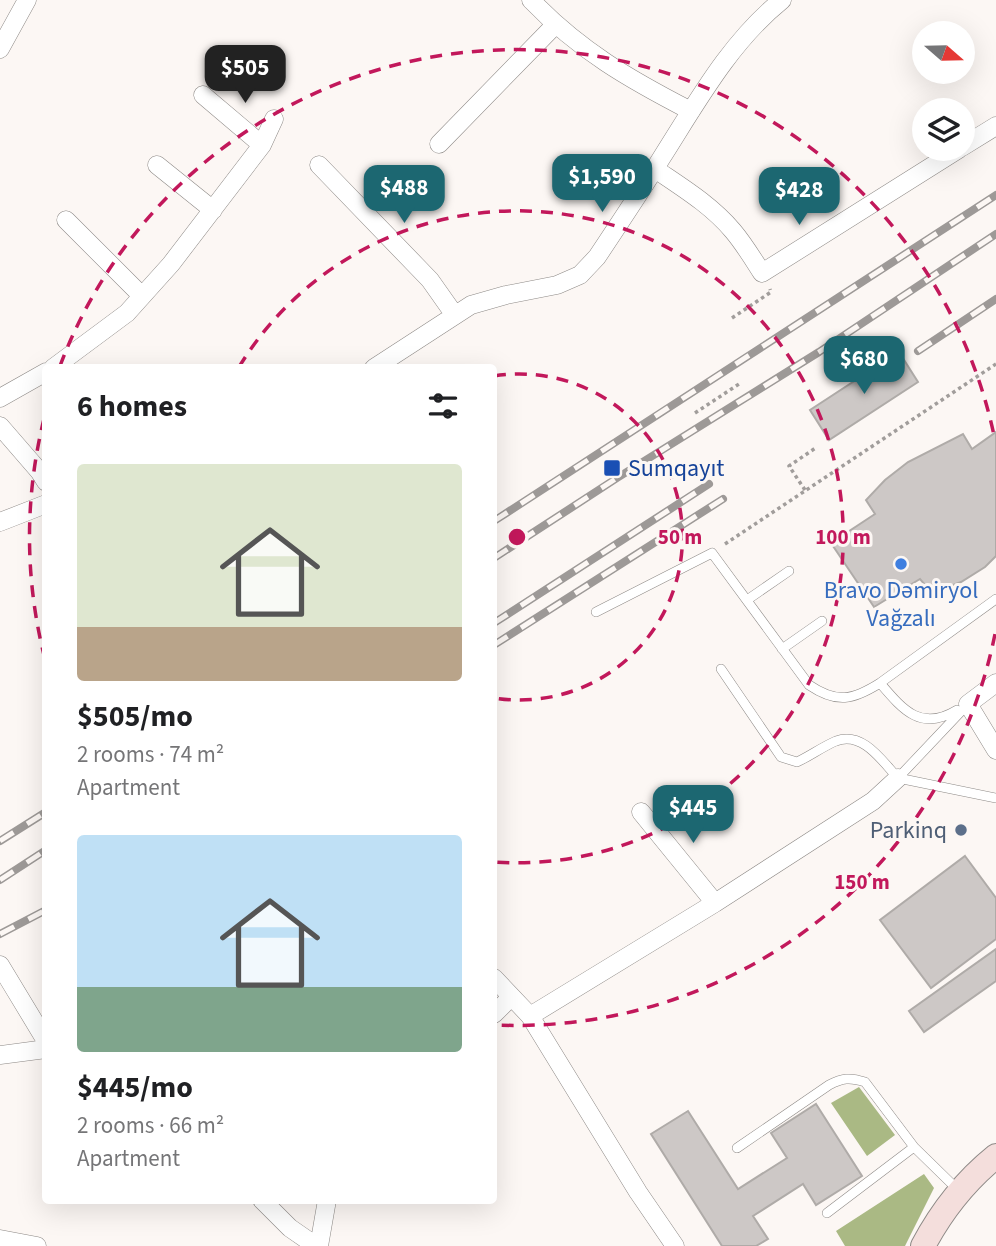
<!DOCTYPE html>
<html lang="en">
<head>
<meta charset="utf-8">
<style>
  :root { --surface:#fff; --page:#f2f2f2; --text:#202124; --muted:#757577; --accent:#1c6771 }
  body { margin:0; font-family:"Source Sans 3",sans-serif; background:var(--page); color:var(--text); height:100vh; display:flex; flex-direction:column; font-size:26px; white-space:nowrap }
  * { box-sizing:border-box; margin:0 }
  p { font-size:23px; color:var(--muted) }
  .icon { flex:none; width:38px; height:38px; fill:none; stroke:currentColor; stroke-width:2; stroke-linecap:round; stroke-linejoin:round }
  .map { position:relative; flex:1; overflow:hidden }
  .details { position:absolute; left:42px; top:364px; width:455px; height:840px; display:flex; flex-direction:column; background:var(--surface); border-radius:7px; box-shadow:0 7px 28px #0002 }
  .details>* { flex:none }
  .needle { width:46px; rotate:110deg }
  .buttons { position:absolute; left:912px; top:21px; display:grid; gap:14px }
  .buttons a { display:grid; place-items:center; width:63px; height:63px; border-radius:50%; background:var(--surface); box-shadow:0 7px 28px #0002; font-size:35px }
  .price { position:absolute; translate:-50% -60px; padding:0 16px; border-radius:14px; background:var(--accent); color:#fff; font-size:23px; line-height:46px; filter:drop-shadow(0 2px 4px #0008) }
  .price::after { content:''; position:absolute; left:50%; top:42px; width:21px; height:16px; margin-left:-10px; background:inherit; clip-path:polygon(0 0,100% 0,50% 100%) }
  .price.selected { background:#222; color:#fff }
  ul { padding:0; list-style:none }
  li { display:grid; align-content:center; gap:14px; height:371px; padding:0 35px }
  li span { display:grid; place-items:center; height:217px; border-radius:7px; color:#555 }
  li>.icon { margin-inline-start:auto }
  span .icon { width:126px; height:126px; fill:#fffc; stroke-width:1 }
  li b { font-size:30px }
  h2 { display:flex; justify-content:space-between; align-items:center; height:84px; padding:0 35px; font-size:30px }
  .map>svg:first-child { display:block }
  .forest { fill:#aab984 }
  .building { fill:#cdc8c6; stroke:#afaba8; stroke-width:2 }
  .lines { fill:none; stroke-linecap:round; stroke-linejoin:round }
  .lane-casing { stroke:#8d8986; stroke-width:10 }
  .street-casing { stroke:#8d8986; stroke-width:19 }
  .secondary-casing { stroke:#8d8986; stroke-width:26 }
  .path { stroke:#a19d9b; stroke-width:3.5; stroke-dasharray:3.5 3.5; stroke-linecap:butt }
  .lane { stroke:#fff; stroke-width:9 }
  .street { stroke:#fff; stroke-width:18 }
  .secondary { stroke:#f4dedc; stroke-width:24 }
  .rail-casing { stroke:#9d9997; stroke-width:8 }
  .rail { stroke:#fcf7f4; stroke-width:5; stroke-dasharray:16; stroke-linecap:butt }
  .ring { fill:none; stroke:#c2185b; stroke-width:3.5; stroke-dasharray:12 9 }
  .transit-dot { fill:#1a4fb4; stroke:#fcf7f4; stroke-width:2.5 }
  .shop-dot { fill:#3f7fe0; stroke:#fcf7f4; stroke-width:2.5 }
  .service-dot { fill:#5c6f8a; stroke:#fcf7f4; stroke-width:2.5 }
  .labels { text-anchor:middle; stroke-width:6; stroke-linejoin:round; paint-order:stroke }
  .transit-label { font-size:24px; fill:#164399; stroke:#fcf7f4; text-anchor:start }
  .shop-label { font-size:24px; fill:#366cbe; stroke:#fcf7f4 }
  .service-label { font-size:24px; fill:#4e5e75; stroke:#fcf7f4; text-anchor:end }
  .centre { fill:#c2185b; stroke:#fcf7f4; stroke-width:3.5 }
  .ring-label { font-size:21px; text-anchor:middle; font-weight:bold; fill:#c2185b; stroke:#fcf7f4; stroke-width:6; stroke-linejoin:round; paint-order:stroke }
</style>
</head>
<body>
<div class="map">
<svg width="996" height="1246" viewBox="0 0 996 1246">
  <rect width="100%" height="100%" fill="#fcf7f4"/>
  <path class="forest" d="M859,1087L895,1135L867,1156L831,1103Z
    M924,1174L934,1188L905,1246H845L836,1231Z"/>
  <path class="building" d="M899,352L918,382L829,440L810,410Z
    M996,432V556L985,567L961,582L932,593L920,579L874,607L831,543L875,514L866,500L885,480L908,462L963,434L972,449Z
    M965,856L996,898V939L931,988L880,920Z
    M996,949V981L924,1032L909,1011Z
    M816,1104L862,1176L816,1205L803,1184L753,1216L768,1239L756,1246H722L651,1134L688,1111L738,1189L787,1158L771,1133Z"/>
  <g class="lines">
    <defs>
      <path id="lane" d="M747,600L789,571
        M596,612L712,553L809,685C837,704 853,700 880,683L996,599
        M782,649L822,621
        M721,669L781,757L797,762C810,756 822,747 836,741C863,731 882,761 898,778
        M880,683C903,710 921,732 957,710
        M968,704L898,778L996,798
        M737,1148L829,1085C842,1078 850,1077 865,1082L914,1147L957,1189
        M827,1213L914,1147"/>
      <path id="street" d="M531,0C580,51 629,79 691,111
        M0,49L27,0
        M203,95L262,145
        M439,144L555,25
        M962,147L996,126
        M157,165L213,210
        M319,165L430,280L454,314
        M655,169C683,188 711,205 733,231C744,244 753,259 762,273L959,149
        M66,220L142,296
        M53,368L127,313L171,264L262,145L274,119
        M374,368L471,305L506,295L557,285L580,275L597,257C619,224 641,191 662,157C697,102 730,42 782,0
        M0,398L46,372
        M0,426L39,471L46,482
        M0,522L46,504
        M996,683L968,704L996,750
        M641,812L715,903
        M0,965L46,1041
        M494,978L530,1016L715,903L873,801L898,778
        M494,1014L511,997
        M530,1016L638,1192L675,1246
        M0,1055L46,1049
        M262,1200L290,1228L316,1246
        M0,1239L37,1246
        M319,1246L327,1200"/>
      <path id="secondary" d="M923,1246C942,1210 965,1181 996,1156"/>
    </defs>
    <use href="#lane" class="lane-casing"/>
    <use href="#street" class="street-casing"/>
    <use href="#secondary" class="secondary-casing"/>
    <path class="path" d="M732,318L771,292L770,289
      M695,413L739,384
      M805,490L789,466L817,447
      M725,544L996,364"/>
    <use href="#lane" class="lane"/>
    <use href="#street" class="street"/>
    <use href="#secondary" class="secondary"/>
    <defs>
      <path id="rail" d="M918,351L996,299
        M494,521L996,195
        M494,558L617,478L819,352L996,234
        M494,623L709,484
        M494,645L723,499
        M0,841L46,812
        M0,880L46,850
        M0,934L46,910"/>
    </defs>
    <use href="#rail" class="rail-casing"/>
    <use href="#rail" class="rail"/>
  </g>
  <g class="ring">
    <path d="M494 376A163 163 0 1 1 494 698"/>
    <path d="M239 367A326 326 0 1 1 494 862"/>
    <path d="M995 634A488 488 0 0 1 496 1025M45 659A488 488 0 0 1 45 415M60 366A488 488 0 0 1 995 440"/>
  </g>
  <rect class="transit-dot" x="603" y="459" width="18" height="18" rx="3.5"/>
  <circle class="shop-dot" cx="901" cy="564" r="7"/>
  <circle class="service-dot" cx="961" cy="830" r="7"/>
  <g class="labels">
    <g class="transit-label">
      <text x="628" y="476">Sumqayıt</text>
    </g>
    <g class="shop-label">
      <text x="901" y="598">Bravo Dəmiryol<tspan x="901" dy="28">Vağzalı</tspan></text>
    </g>
    <g class="service-label">
      <text x="947" y="838">Parkinq</text>
    </g>
  </g>
  <circle cx="517" cy="537" r="10" class="centre"/>
  <g class="ring-label">
    <text x="680" y="544">50 m</text>
    <text x="843" y="544">100 m</text>
    <text x="862" y="889">150 m</text>
  </g>
</svg>
<div class="buttons">
<a><svg class="needle" viewBox="-14 -14 28 28"><path d="M0-13l5 13h-10z" fill="#e53935"/><path d="M0 13l5-13h-10z" fill="#757577"/></svg></a>
<a><svg class="icon" aria-label="layers" viewBox="0 0 24 24"><path d="M12 4l9 5-9 5-9-5zM3 14l9 5 9-5"/></svg></a>
</div>
<b class="price selected" style="left:245px;top:105px">$505</b>
<b class="price" style="left:602px;top:214px">$1,590</b>
<b class="price" style="left:404px;top:225px">$488</b>
<b class="price" style="left:799px;top:227px">$428</b>
<b class="price" style="left:864px;top:396px">$680</b>
<b class="price" style="left:693px;top:845px">$445</b>
<section class="details">
<h2>6 homes<svg class="icon" aria-label="filters" viewBox="0 0 24 24"><path d="M4 7h16M4 17h16"/><circle cx="9" cy="7" r="2"/><circle cx="15" cy="17" r="2"/></svg></h2>
<ul>
<li><span style="background:linear-gradient(#dfe7d0 75%,#b9a48a 0)"><svg class="icon" aria-label="home" viewBox="0 0 24 24"><path d="M3 11l9-7 9 7M6 9v11h12V9"/></svg></span><div><b>$505/mo</b><p>2 rooms · 74 m²</p><p>Apartment</p></div></li>
<li><span style="background:linear-gradient(#bfe0f5 70%,#7fa58c 0)"><svg class="icon" aria-label="home" viewBox="0 0 24 24"><path d="M3 11l9-7 9 7M6 9v11h12V9"/></svg></span><div><b>$445/mo</b><p>2 rooms · 66 m²</p><p>Apartment</p></div></li>
</ul>
</section>
</div>
</body>
</html>
